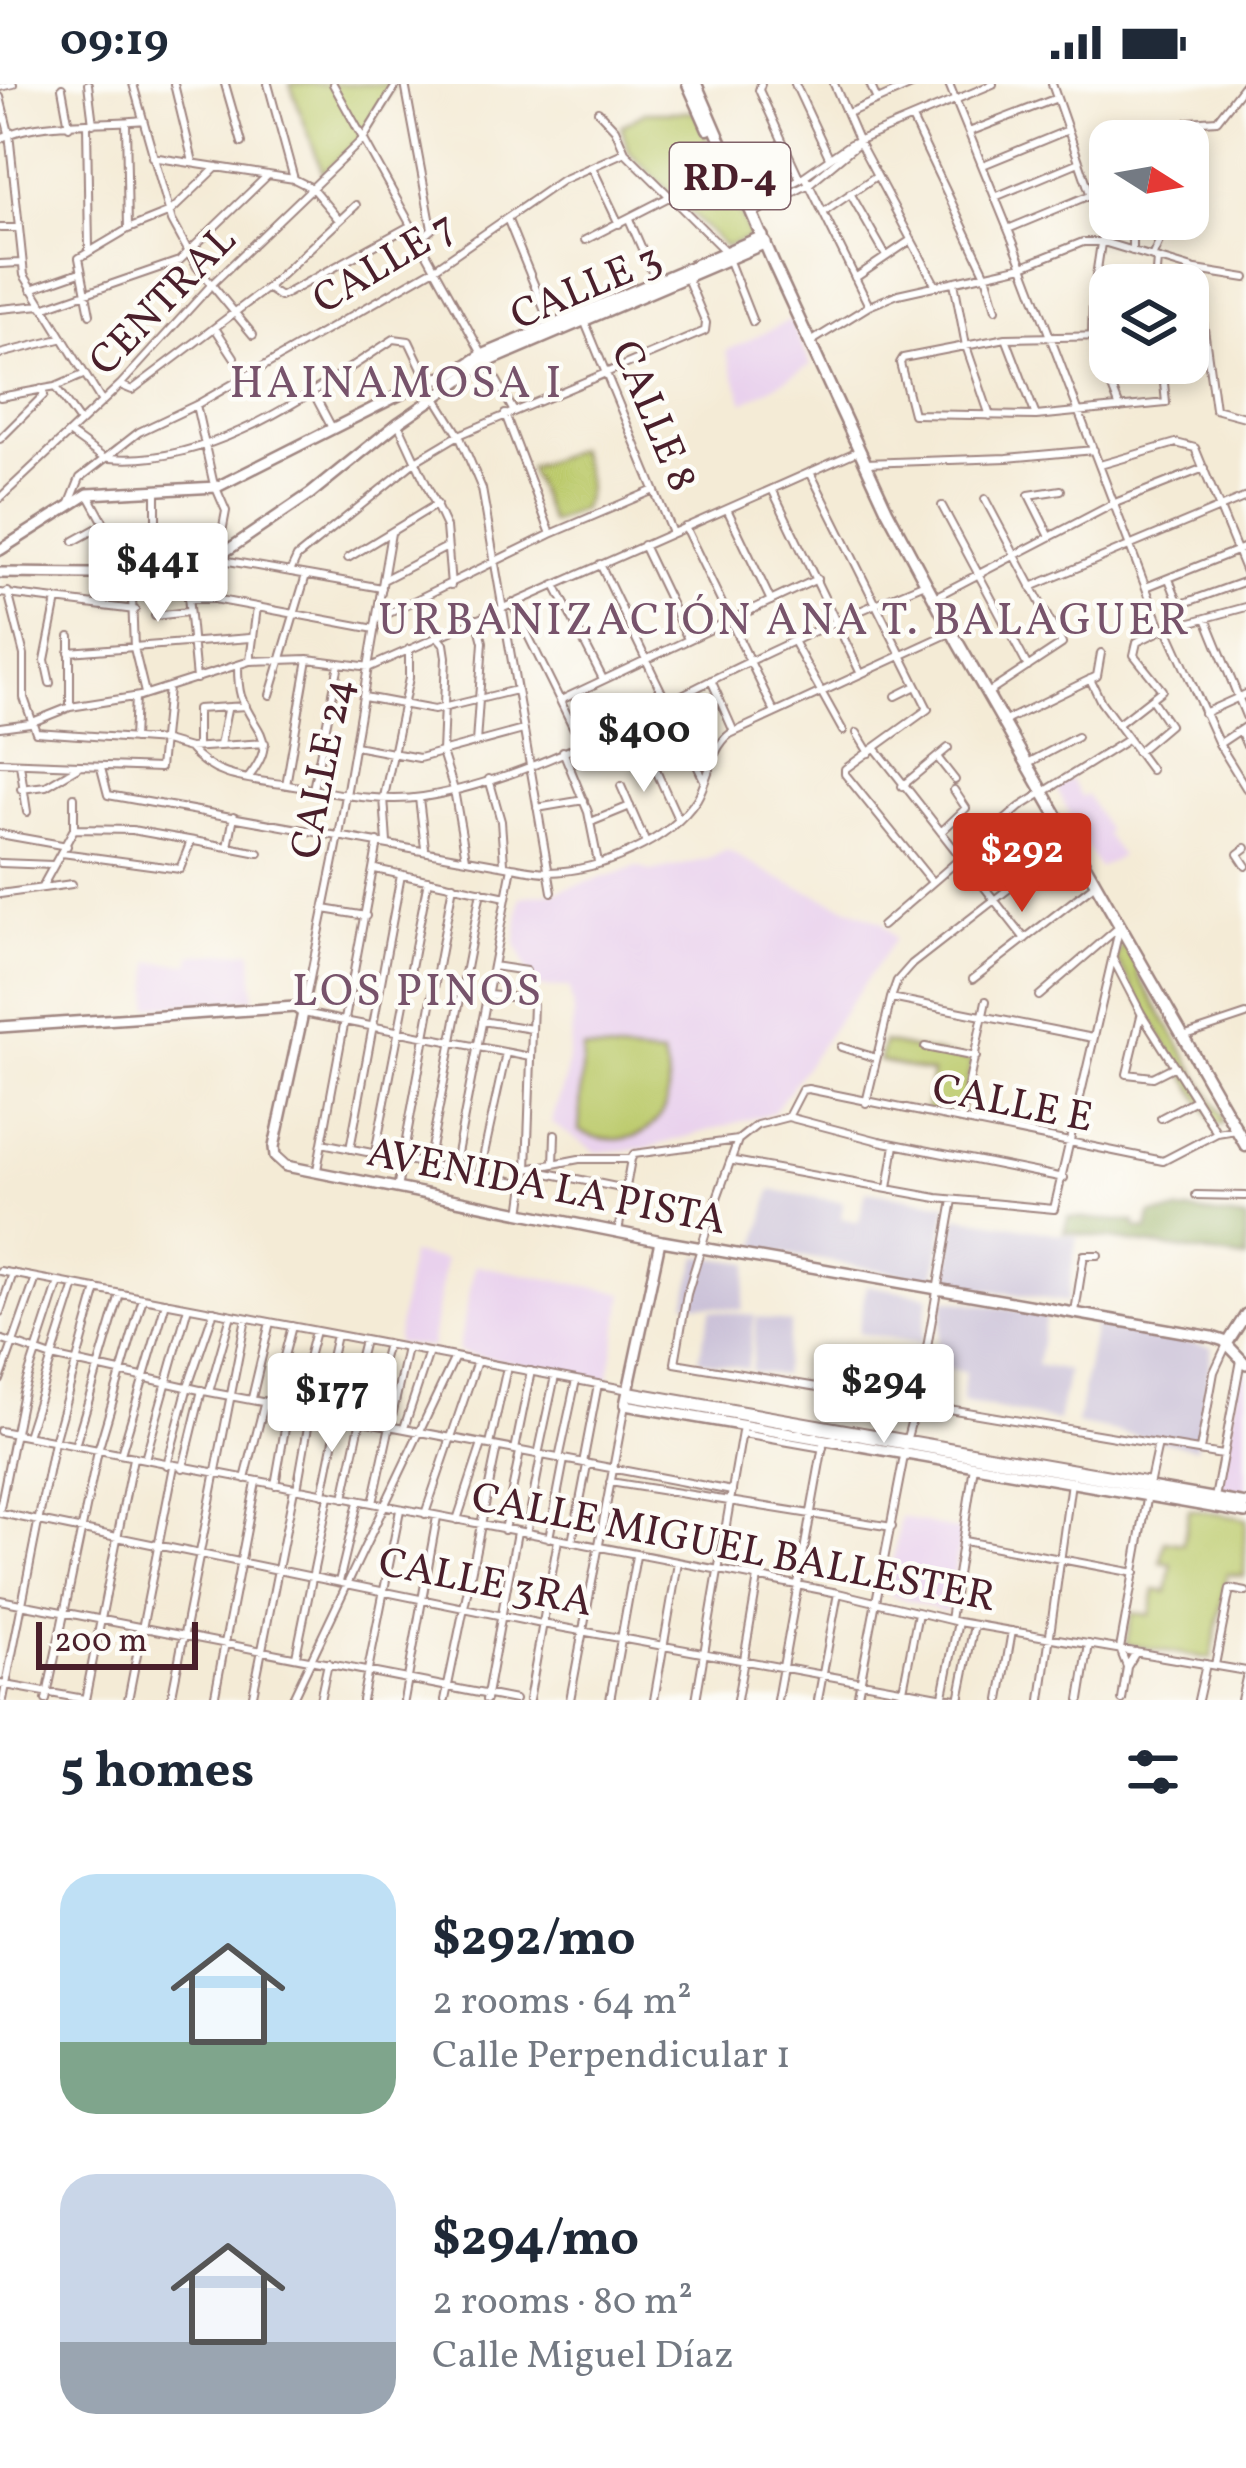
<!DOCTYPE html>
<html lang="en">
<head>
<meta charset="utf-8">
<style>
  :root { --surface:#fff; --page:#f6f6f7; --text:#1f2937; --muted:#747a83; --accent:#c8321e }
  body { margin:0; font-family:Vollkorn,serif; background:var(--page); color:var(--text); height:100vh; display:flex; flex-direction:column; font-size:45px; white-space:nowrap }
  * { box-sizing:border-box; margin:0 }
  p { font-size:39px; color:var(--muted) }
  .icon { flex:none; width:66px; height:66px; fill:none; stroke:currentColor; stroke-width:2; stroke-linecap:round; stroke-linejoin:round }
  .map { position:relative; height:1616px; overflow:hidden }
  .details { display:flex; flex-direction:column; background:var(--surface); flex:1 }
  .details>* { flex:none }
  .needle { width:78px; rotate:101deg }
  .fabs { position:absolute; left:1089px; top:36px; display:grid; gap:24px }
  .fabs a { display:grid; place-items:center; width:120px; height:120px; border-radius:24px; background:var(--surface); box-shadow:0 6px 18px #0003; font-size:60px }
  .scale { position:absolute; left:36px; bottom:30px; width:162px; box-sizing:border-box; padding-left:12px; border:6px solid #4a1f2b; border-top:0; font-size:33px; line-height:42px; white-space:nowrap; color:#4a1f2b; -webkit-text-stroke:9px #fdfcf7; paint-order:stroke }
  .price { position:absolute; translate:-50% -102px; padding:0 27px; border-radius:12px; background:#fff; color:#222; font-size:39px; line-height:78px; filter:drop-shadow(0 3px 6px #0008) }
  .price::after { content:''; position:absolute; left:50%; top:72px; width:36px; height:27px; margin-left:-18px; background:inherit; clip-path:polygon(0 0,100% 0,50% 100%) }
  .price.current { background:var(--accent); color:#fff }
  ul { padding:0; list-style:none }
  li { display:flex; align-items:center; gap:36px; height:300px; padding:0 60px }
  li span { display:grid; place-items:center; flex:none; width:336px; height:240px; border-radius:36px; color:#555 }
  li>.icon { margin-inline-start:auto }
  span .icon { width:144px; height:144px; fill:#fffc; stroke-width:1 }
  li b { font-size:51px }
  h2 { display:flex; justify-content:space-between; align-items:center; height:144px; padding:0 60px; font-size:51px }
  .status { display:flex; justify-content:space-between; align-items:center; height:84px; padding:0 60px; background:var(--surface); direction:ltr }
  .status svg { height:33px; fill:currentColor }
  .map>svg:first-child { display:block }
  .built { fill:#e9d1ed }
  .industrial { fill:#c9bfd7 }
  .green { fill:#bcca6c; stroke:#83744c; stroke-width:3 }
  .forest { fill:#95ae60; stroke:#706646; stroke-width:3 }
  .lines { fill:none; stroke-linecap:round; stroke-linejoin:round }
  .street-casing { stroke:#9f8580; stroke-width:10 }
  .secondary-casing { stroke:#9f8580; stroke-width:14 }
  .primary-casing { stroke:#9f8580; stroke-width:15 }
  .street { stroke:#fff; stroke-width:6 }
  .secondary { stroke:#fff; stroke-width:9 }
  .primary { stroke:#fff; stroke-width:10 }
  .labels { text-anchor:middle; stroke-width:9; stroke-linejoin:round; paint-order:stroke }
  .shield { fill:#fdfcf7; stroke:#806168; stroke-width:3 }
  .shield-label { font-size:39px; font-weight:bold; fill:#4a1f2b }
  .street-label { font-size:42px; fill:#4a1f2b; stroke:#fdfcf7 }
  .neighbourhood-label { font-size:45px; letter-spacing:3px; fill:#77536b; stroke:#fdfcf7 }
</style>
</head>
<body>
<div class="status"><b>09:19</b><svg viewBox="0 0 49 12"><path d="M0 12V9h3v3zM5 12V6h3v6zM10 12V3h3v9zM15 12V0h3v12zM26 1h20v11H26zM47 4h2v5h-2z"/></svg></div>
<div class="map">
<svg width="1246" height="1616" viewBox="0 0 1246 1616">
  <rect width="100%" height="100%" fill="#fdfcf7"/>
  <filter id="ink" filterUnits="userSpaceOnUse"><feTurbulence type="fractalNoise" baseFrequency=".00833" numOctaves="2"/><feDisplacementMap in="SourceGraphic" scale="24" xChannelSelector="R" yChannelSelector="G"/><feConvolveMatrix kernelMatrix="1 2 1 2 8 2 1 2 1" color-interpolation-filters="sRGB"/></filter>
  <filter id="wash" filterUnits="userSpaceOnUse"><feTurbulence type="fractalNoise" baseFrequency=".004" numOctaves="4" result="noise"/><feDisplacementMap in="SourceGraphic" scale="48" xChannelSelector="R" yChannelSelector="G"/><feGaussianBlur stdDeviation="2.7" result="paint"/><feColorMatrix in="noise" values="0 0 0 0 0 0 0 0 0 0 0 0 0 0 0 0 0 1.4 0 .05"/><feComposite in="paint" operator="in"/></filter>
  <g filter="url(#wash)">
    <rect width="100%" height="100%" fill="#f4ebd6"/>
    <path class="built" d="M790,236L811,281L744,319L726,267Z
      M1071,695L1081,713L1087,711L1108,748L1105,750L1121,772L1098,784L1056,704Z
      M727,766L777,794L882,838L895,855L774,1028L647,1064L596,1068L551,1039L565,996L574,929L569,904L533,903L516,859L520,813L554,808L638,783L651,788L709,775Z
      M252,867L254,914L149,923L151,878L191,880L192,871Z
      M410,1170L445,1176L431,1264L396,1259Z
      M475,1181L624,1209L608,1297L458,1268Z
      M1239,1284L1246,1288V1415L1219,1412Z
      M901,1433L962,1448L946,1528L887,1510Z"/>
    <path class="industrial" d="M771,1106L843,1118L841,1134L859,1138L866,1107L947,1120L934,1195L756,1165Z
      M957,1132L1077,1153L1067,1218L945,1199Z
      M698,1172L749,1179L742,1226L685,1219Z
      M866,1201L929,1212L921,1259L858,1249Z
      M945,1215L1046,1231L1037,1281L1068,1287L1058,1337L962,1318L965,1288L934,1283Z
      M711,1226L755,1232L747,1284L698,1276Z
      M757,1233L791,1239L782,1291L751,1287Z
      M1095,1240L1212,1263L1196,1364L1077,1340Z"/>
    <path class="green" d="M290,0H394L360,55L323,89Z
      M645,28H695L751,154L725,163L628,67L621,42Z
      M577,365C586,388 592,401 582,425L551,439L529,384Z
      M1123,857L1138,884V891L1224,1035L1222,1041L1214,1040L1116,875Z
      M884,958L972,977L960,1033L926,1027L932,989L879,977Z
      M583,965L662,972C686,1033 637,1074 579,1047Z
      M1189,1425L1246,1435L1244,1492L1227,1490L1211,1575L1126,1560L1132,1529L1150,1532L1155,1506L1167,1508L1172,1480L1161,1478L1165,1457L1183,1460Z"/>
    <path class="forest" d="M1191,1127L1246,1135V1175L1064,1148L1068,1133L1135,1138L1136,1144L1148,1146L1151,1130Z"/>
  </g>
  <g filter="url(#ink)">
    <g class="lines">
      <defs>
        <path id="street" d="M88,0L93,40
          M133,0L172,137L197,183L253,251
          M174,0L193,78
          M225,0L242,59
          M268,0L294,95L312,104L339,136
          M333,0L513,326
          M405,0L432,145L419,156
          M761,0L759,6L800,95
          M795,0L829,73
          M834,0L859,58L936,202
          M870,0L877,16
          M949,0L1023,182L1162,546
          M1052,0L1103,146L1093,212L1092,252L1120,324
          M0,3L13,0
          M62,4L69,42
          M0,13L9,49L24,191L102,318
          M598,27L615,45L625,68L725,167L753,238
          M848,29L914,0
          M912,35L986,191L996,225
          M126,38L128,145
          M1188,38L1217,36L1245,0
          M87,40L89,165
          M969,48L1057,14
          M0,55C32,35 104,41 143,36
          M152,73L294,95
          M983,81L1068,46
          M592,83L619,140
          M805,92L869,222
          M850,109L886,172
          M995,113L1079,78
          M750,121L800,95L850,60L993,0
          M824,128L876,92
          M754,129L809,100L857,60
          M507,134L551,242
          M629,135L656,197
          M1132,135V167
          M0,144H17
          M1008,145L1090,111
          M585,156L669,113
          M1152,173L1169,135
          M0,180L20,179
          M1196,186L1215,325L1245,333
          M855,194L911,156
          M954,198L966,262L990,332
          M1155,201L1157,175
          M267,204L280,213L410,142
          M31,205L80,188
          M43,224L179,177L268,91
          M0,225L41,221
          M90,230L79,174L128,145L170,128L217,83
          M584,236L672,449
          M215,244L234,273
          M1110,252L1006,254L903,274L900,279L913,330L1036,332L1166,319L1162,279
          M1006,254L1036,332
          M809,259L869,222L898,210L1023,182L1083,158H1103L1196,186L1246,194
          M0,270L60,255
          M120,301L132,306L267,204L356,121
          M55,303L80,338
          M314,310L332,344
          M0,313L55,303L83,291
          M196,321L213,397L226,427L217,475L382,504
          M505,330L551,450
          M398,339L446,443L451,501
          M69,349L105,375
          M0,355L44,311L41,305
          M110,374C213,383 313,307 394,255L409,257L436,314L459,351L482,405L552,808
          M865,379L1007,374L1094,366
          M1100,381L1176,359L1195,364L1246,488
          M810,388L928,625L845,685V690L932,798
          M772,405L861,590
          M156,409V481
          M88,410L131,488L134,564L145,609
          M0,414L120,301L213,199L363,55L397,0
          M985,415L1062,560L988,609
          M70,419L80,394L139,348L196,321L435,184L562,96L625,68
          M942,422L1028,583
          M727,425L771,517
          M685,443L775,629
          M156,448L222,449
          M391,449L339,752L303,929L530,973
          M1049,451L1029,411L1061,406
          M74,457L103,441
          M643,461L688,555
          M348,474L437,420
          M600,480L704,696
          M185,481L196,595
          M290,488L297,473L417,376L459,351L705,247L706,239L687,194
          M1169,495L1187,540
          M383,496L447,463
          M133,501L186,499
          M555,501L603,595
          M1031,503L1246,413
          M1146,503L1246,463
          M8,508L24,571V614L36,648L165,657L189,664L265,659
          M0,509L135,526
          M933,514L1115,419L1204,384
          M188,515H214L375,545
          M512,519L581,659
          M1179,521L1246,497
          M155,532L187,528
          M1206,534L1246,632
          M377,535L551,450L654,406
          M1168,547L1219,660L1246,704
          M437,552L444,560L446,573L442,668L454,706L466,774
          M793,557L843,647
          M69,568L250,554
          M250,577L257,523
          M238,582C238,591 238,602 241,612C254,649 280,653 249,693
          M1090,595L1101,618L1151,686
          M711,596L734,648
          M50,599L45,576L57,516
          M270,611L306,491
          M896,612L916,602
          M364,613L434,626L516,606
          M561,616L817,495
          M70,622V553
          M1204,629L1246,610
          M1005,637L1097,592L1101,569
          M1117,641L1162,606L1134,571L1137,558L1162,546L1246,523
          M0,643L30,639L70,623L140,612L250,577L308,575L370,583L858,367
          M1240,646L1246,660
          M857,649L869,669
          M133,655L135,613
          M476,659L483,558L477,535
          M1219,660L1246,642
          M197,661V625L246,622
          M220,661L227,626
          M355,662L419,674L523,646
          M189,664C214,695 250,695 288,701C330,708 380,720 423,713C527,696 625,639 718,593C786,559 856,528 925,499
          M876,665L1025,855
          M563,667L588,728L598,778
          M1137,668L1169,641L1152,616
          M649,671L678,735
          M937,673L955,696
          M636,677L683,653
          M0,678L160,684L168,604
          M1028,679L1077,653
          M20,680L27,728
          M101,684L108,711L512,783C524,785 537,788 549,788C599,787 669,758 697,715C709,695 711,664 730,650L952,548
          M489,695L501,737L504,779
          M286,701L308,575
          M621,702L645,757
          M902,702L948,664
          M21,705L46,702L78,683
          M313,705L339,580
          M419,714L425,764
          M537,724L584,716
          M234,732L228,763L259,769
          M591,738L630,722
          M74,745L132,746L228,763
          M941,748L966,724L954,706
          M0,750L67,762
          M387,759L384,713L409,594V565
          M1246,764L1238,770L1246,782
          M62,769L180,785L191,757
          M0,779L53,781
          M375,785L506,813
          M42,803L74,745V713
          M0,810L72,800
          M324,825L366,832
          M882,842L1020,723L1127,656
          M1113,875L1141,929L1217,1049
          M493,882L526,887
          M973,895L1094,801
          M488,911L521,914L533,920L527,1085L521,1130
          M1039,912L1117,845
          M891,914L1093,954
          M1141,932L1127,990L1153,993L1175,982
          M482,937L532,945
          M1183,952L1246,931
          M841,963L876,974
          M925,963L976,973
          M866,1019L891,914L897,897L912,880L1070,757
          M788,1033L802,1006L808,1005L1163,1077L1217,1049L1236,1046
          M1161,1034L1195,1016
          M961,1036L986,917
          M322,1059L526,1100
          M350,1065L401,791
          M375,1069L428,796
          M734,1077L937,1114L1054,1125L1119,846
          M428,1080L481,807
          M554,1080L555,1050
          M454,1085L512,783
          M527,1085L579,1075H631L634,1070L738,1056
          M317,1086L378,758
          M537,1087L626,1105
          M480,1088L506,969
          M1064,1094L879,1057L788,1033L757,1041L738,1056L713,1125L687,1210L675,1279L1222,1371
          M888,1104L895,1061
          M397,1105L453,801
          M1196,1111L1246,1112
          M618,1148L631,1075
          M0,1187L629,1306L1150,1397
          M0,1228L13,1189
          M1075,1228L1084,1171H1098
          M0,1255L52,1273L209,1308L732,1407
          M0,1296L36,1194
          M209,1308L231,1231
          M252,1314L270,1238
          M272,1318L292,1242
          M295,1323L315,1247
          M319,1327L336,1251
          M345,1332L364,1256
          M366,1336L387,1260
          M404,1344L429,1268
          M0,1347L838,1509L958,1538L1246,1587
          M743,1350L823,1364
          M27,1352L75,1201
          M907,1354L919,1309L953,1116
          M490,1361L507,1283
          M75,1362L120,1210
          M515,1366L531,1287
          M1200,1366L1214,1288L1227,1260
          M121,1370L166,1218
          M538,1371L555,1292
          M145,1375L188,1223
          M559,1375L576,1296
          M583,1379L598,1300
          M167,1381L188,1302L214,1227
          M183,1384L202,1306
          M245,1395L265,1317
          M1150,1397L1158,1360
          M610,1398L892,1443
          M275,1401L289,1322
          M297,1405L311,1326
          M323,1410L339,1331
          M344,1414L361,1335
          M1215,1414L1241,1276
          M373,1419L407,1264
          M0,1424L23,1308L59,1198
          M0,1429L537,1539L961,1616
          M425,1430L477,1277
          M457,1436L482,1360
          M504,1446L520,1368
          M526,1450L541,1372
          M549,1454L564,1376
          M964,1457L1135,1489
          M572,1458L587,1381
          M339,1498L358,1418
          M0,1516L515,1616
          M950,1536L974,1382
          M296,1572L329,1412
          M1215,1581L1230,1505L1246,1508
          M1127,1583L1120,1565L1148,1410
          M0,1600L84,1615
          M3,1616L54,1358L97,1205
          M46,1616L98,1367L143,1214
          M85,1616L133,1374
          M128,1616L174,1382
          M171,1616L246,1234
          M214,1616L256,1398
          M252,1616L294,1405
          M292,1616L455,1273
          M320,1616L328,1579
          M362,1616L400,1426
          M404,1616L437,1433
          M445,1616L497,1363
          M486,1616L517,1448
          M529,1616L558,1456
          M570,1616L625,1321
          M610,1616L636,1472
          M654,1616L678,1479
          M696,1616L743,1342
          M737,1616L758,1494
          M777,1616L824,1356
          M818,1616L838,1509
          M857,1616L905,1367
          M901,1616L918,1529
          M942,1616L958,1538
          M959,1616L974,1541
          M1000,1616L1012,1547
          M1041,1616L1071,1398
          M1080,1616L1089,1560
          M1122,1616L1127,1583L1136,1568
          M1198,1616L1206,1580
          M1241,1616L1246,1594"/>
        <path id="secondary" d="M0,466L88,410L217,403L429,296L451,291L480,272L763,152
          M0,489L91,490L156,481L207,480L310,410L398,339L485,279L766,159
          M0,943L295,923L303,929L274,1063L275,1072L286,1082L662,1157L1212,1253L1224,1257L1246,1280
          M660,1157L625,1321L1246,1429
          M1227,1260L1246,1230
          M628,1311L1246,1420"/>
        <path id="primary" d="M688,0L708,45
          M696,0L775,183L887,426L958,559L1246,1062"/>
      </defs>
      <use href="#street" class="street-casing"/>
      <use href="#secondary" class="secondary-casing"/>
      <use href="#primary" class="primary-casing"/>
      <use href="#street" class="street"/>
      <use href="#secondary" class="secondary"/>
      <use href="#primary" class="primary"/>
    </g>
  </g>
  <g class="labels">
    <rect class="shield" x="670" y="59" width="120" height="66" rx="9"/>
    <g class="shield-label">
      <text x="730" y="106">RD-4</text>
    </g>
    <g class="street-label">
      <text transform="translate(383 177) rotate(-31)" y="15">CALLE 7</text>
      <text transform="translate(585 201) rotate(-23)" y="15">CALLE 3</text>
      <text transform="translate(161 215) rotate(-46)" y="15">CENTRAL</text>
      <text transform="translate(656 331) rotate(67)" y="15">CALLE 8</text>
      <text transform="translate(320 684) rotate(-79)" y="15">CALLE 24</text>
      <text transform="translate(1013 1017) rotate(11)" y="15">CALLE E</text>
      <text transform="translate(547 1100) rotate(11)" y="15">AVENIDA LA PISTA</text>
      <text transform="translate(734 1461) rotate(11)" y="15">CALLE MIGUEL BALLESTER</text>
      <text transform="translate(486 1496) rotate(11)" y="15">CALLE 3RA</text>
    </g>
    <g class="neighbourhood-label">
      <text x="397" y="313">HAINAMOSA I</text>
      <text x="785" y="550">URBANIZACIÓN ANA T. BALAGUER</text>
      <text x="418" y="921">LOS PINOS</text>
    </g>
  </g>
</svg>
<div class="fabs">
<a><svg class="needle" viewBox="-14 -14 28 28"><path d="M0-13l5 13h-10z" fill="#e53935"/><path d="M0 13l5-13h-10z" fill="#747a83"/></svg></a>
<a><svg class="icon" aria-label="layers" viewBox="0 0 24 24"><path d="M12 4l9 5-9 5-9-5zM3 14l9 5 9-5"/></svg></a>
</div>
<div class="scale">200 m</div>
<b class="price" style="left:158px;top:541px">$441</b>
<b class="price" style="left:644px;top:711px">$400</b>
<b class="price current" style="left:1022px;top:831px">$292</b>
<b class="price" style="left:884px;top:1362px">$294</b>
<b class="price" style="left:332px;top:1371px">$177</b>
</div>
<section class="details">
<h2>5 homes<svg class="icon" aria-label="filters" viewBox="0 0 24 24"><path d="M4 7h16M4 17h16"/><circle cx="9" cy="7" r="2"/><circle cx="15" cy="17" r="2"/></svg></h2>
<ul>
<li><span style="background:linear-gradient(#bfe0f5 70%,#7fa58c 0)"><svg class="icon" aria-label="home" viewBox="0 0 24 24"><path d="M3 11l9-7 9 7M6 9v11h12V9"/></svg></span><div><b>$292/mo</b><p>2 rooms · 64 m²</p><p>Calle Perpendicular 1</p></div></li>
<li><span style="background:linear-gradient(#c9d6e8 70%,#9aa5b1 0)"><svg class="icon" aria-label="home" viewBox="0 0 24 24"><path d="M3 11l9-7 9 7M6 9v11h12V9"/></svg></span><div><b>$294/mo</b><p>2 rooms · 80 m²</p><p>Calle Miguel Díaz</p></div></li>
</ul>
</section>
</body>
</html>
